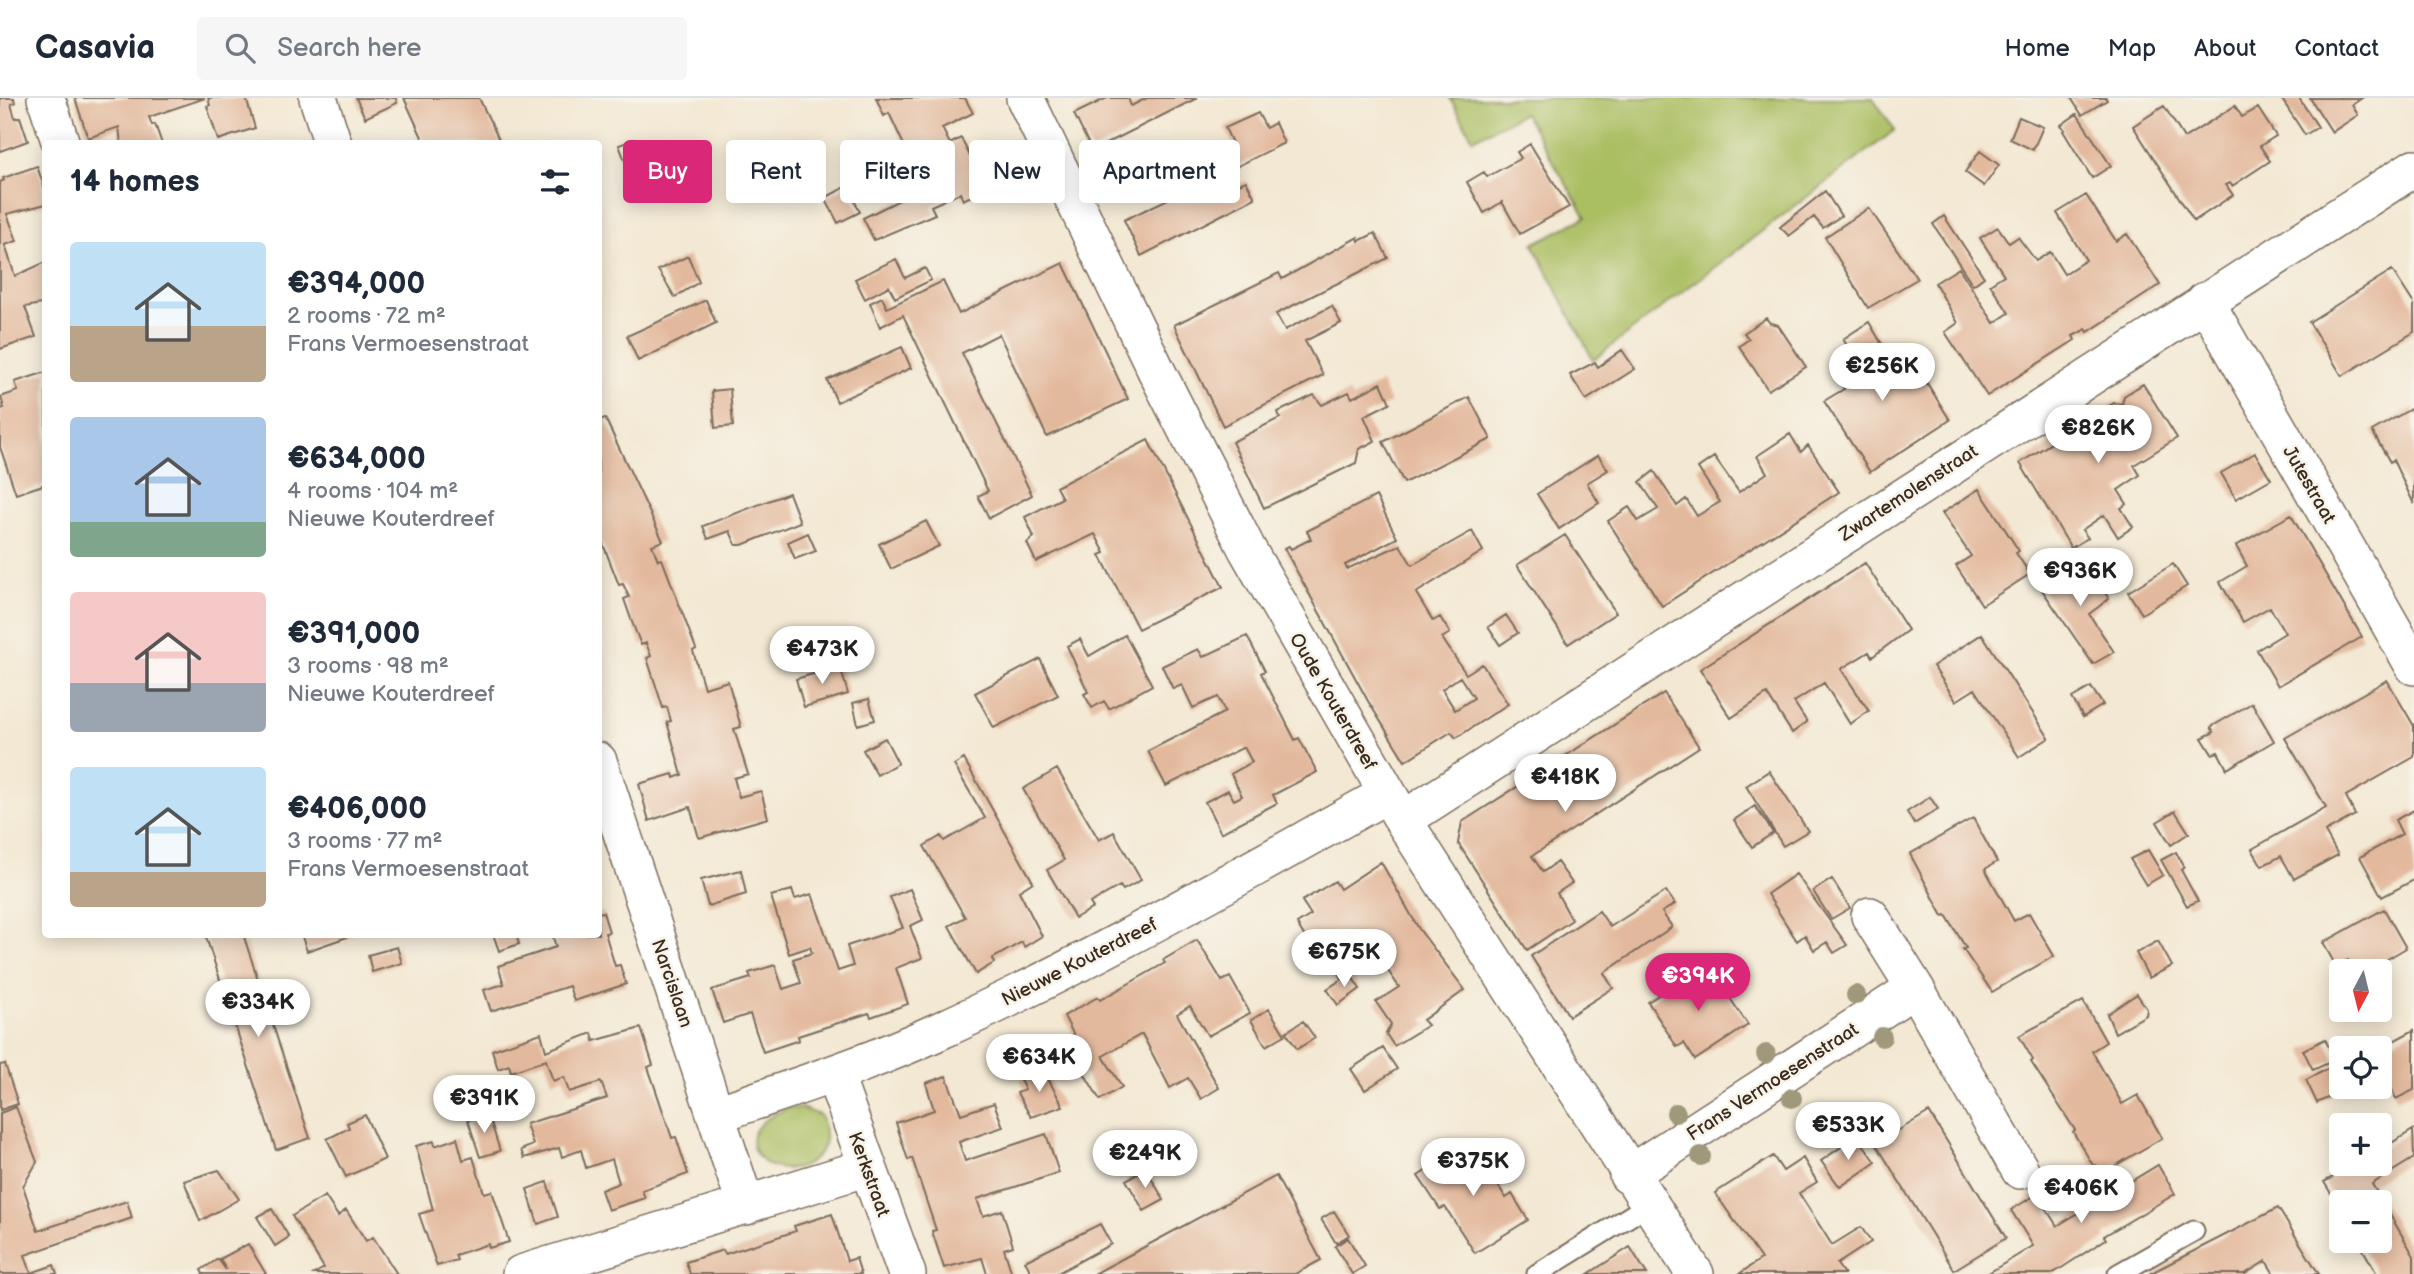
<!DOCTYPE html>
<html lang="en">
<head>
<meta charset="utf-8">
<style>
  :root { --surface:#fff; --page:#f6f6f7; --text:#1f2937; --muted:#747a83; --line:#e0e1e3; --accent:#db2777 }
  body { margin:0; font-family:"Balsamiq Sans",sans-serif; background:var(--page); color:var(--text); height:100vh; display:flex; flex-direction:column; font-size:26px; white-space:nowrap }
  * { box-sizing:border-box; margin:0 }
  p { font-size:23px; color:var(--muted) }
  .icon { flex:none; width:38px; height:38px; fill:none; stroke:currentColor; stroke-width:2; stroke-linecap:round; stroke-linejoin:round }
  .map { position:relative; flex:1; overflow:hidden }
  .drawer { position:absolute; left:42px; top:42px; width:560px; height:798px; display:flex; flex-direction:column; background:var(--surface); border-radius:7px; box-shadow:0 4px 18px #0003 }
  .drawer>* { flex:none }
  .banner { position:absolute; left:623px; top:42px; width:665px; height:63px; display:flex; gap:14px }
  .needle { width:46px; rotate:187deg }
  .buttons { position:absolute; left:2329px; top:861px; display:grid; gap:14px }
  .buttons a { display:grid; place-items:center; width:63px; height:63px; border-radius:7px; background:var(--surface); box-shadow:0 4px 18px #0003; font-size:35px }
  .price { position:absolute; translate:-50% -60px; padding:0 16px; border-radius:24px; background:#fff; color:#222; font-size:23px; line-height:46px; filter:drop-shadow(0 2px 4px #0008) }
  .price::after { content:''; position:absolute; left:50%; top:42px; width:21px; height:16px; margin-left:-10px; background:inherit; clip-path:polygon(0 0,100% 0,50% 100%) }
  .price.selected { background:var(--accent); color:#fff }
  ul { padding:0; list-style:none }
  li { display:flex; align-items:center; gap:21px; height:175px; padding:0 28px }
  li span { display:grid; place-items:center; flex:none; width:196px; height:140px; border-radius:7px; color:#555 }
  li>.icon { margin-inline-start:auto }
  span .icon { width:84px; height:84px; fill:#fffc; stroke-width:1 }
  li b { font-size:30px }
  h2 { display:flex; justify-content:space-between; align-items:center; height:84px; padding:0 28px; font-size:30px }
  .pill { padding:0 24px; border-radius:7px; background:var(--surface); box-shadow:0 4px 18px #0003; font-size:24px; line-height:63px }
  .pill.selected { background:var(--accent); color:#fff }
  header { display:flex; align-items:center; gap:42px; box-sizing:border-box; height:98px; padding:0 35px; background:var(--surface); border-bottom:2px solid var(--line) }
  header strong { font-size:33px }
  nav { display:flex; gap:38px; margin-inline-start:auto; font-size:24px }
  .search { width:490px; height:63px; background:var(--page); display:flex; align-items:center; gap:18px; box-sizing:border-box; padding:0 24px; border-radius:7px; color:var(--muted); font-size:26px }
  .map>svg:first-child { display:block }
  .green { fill:#aabe62; stroke:#727440; stroke-width:2 }
  .building { fill:#e3b99d; fill-rule:evenodd }
  .lines { fill:none; stroke-linecap:round; stroke-linejoin:round }
  .lane-casing { stroke:#7b6c5d; stroke-width:23 }
  .street-casing { stroke:#7b6c5d; stroke-width:40 }
  .lane { stroke:#fff; stroke-width:19 }
  .street { stroke:#fff; stroke-width:37 }
  .tree { fill:#a0987a }
  .labels { text-anchor:middle; stroke-width:5; stroke-linejoin:round; paint-order:stroke }
  .street-label { font-size:19px; fill:#3b2a1e; stroke:#f7f3e8 }
</style>
</head>
<body>
<header>
<strong>Casavia</strong>
<div class="search"><svg class="icon" aria-label="search" viewBox="0 0 24 24"><circle cx="10" cy="10" r="6"/><path d="M15 15l6 6"/></svg>Search here</div>
<nav><a>Home</a><a>Map</a><a>About</a><a>Contact</a></nav>
</header>
<div class="map">
<svg width="2414" height="1176" viewBox="0 0 2414 1176">
  <rect width="100%" height="100%" fill="#f7f3e8"/>
  <filter id="ink" filterUnits="userSpaceOnUse"><feTurbulence type="fractalNoise" baseFrequency=".0143" numOctaves="2"/><feDisplacementMap in="SourceGraphic" scale="14" xChannelSelector="R" yChannelSelector="G"/><feConvolveMatrix kernelMatrix="1 2 1 2 8 2 1 2 1" color-interpolation-filters="sRGB"/></filter>
  <filter id="wash" filterUnits="userSpaceOnUse"><feTurbulence type="fractalNoise" baseFrequency=".00686" numOctaves="4" result="noise"/><feDisplacementMap in="SourceGraphic" scale="28" xChannelSelector="R" yChannelSelector="G"/><feGaussianBlur stdDeviation="1.57" result="paint"/><feColorMatrix in="noise" values="0 0 0 0 0 0 0 0 0 0 0 0 0 0 0 0 0 1.4 0 .05"/><feComposite in="paint" operator="in"/></filter>
  <g filter="url(#wash)">
    <rect width="100%" height="100%" fill="#f3e8d3"/>
    <path class="green" d="M1450,0H1873L1895,32L1593,262L1533,146L1586,119L1524,15L1473,41Z
      M789,1010H801L820,1017C826,1032 829,1045 817,1058C781,1098 708,1038 789,1010Z"/>
    <g id="blocks">
      <path class="building" d="M0,0H14L15,5L11,6L15,20L20,19L28,43L0,53Z
        M75,0H205L149,19L152,27L155,26L162,46H121L119,29L88,40Z
        M208,0H246L255,30L218,42L207,8L210,7Z
        M356,0H396L397,5L365,20Z
        M404,0H479L501,46H425Z
        M876,0H965L973,15L942,30L950,46L961,40L983,85L975,88L978,95L963,102L960,95L931,108L935,116L874,142L863,120L924,90L889,15L884,18Z
        M1107,0H1128L1131,8L1147,0H1197L1092,53L1074,16Z
        M2071,0H2106L2107,2L2082,17Z
        M2281,0H2299L2318,29L2305,37Z
        M2310,0H2362L2352,7L2358,17L2332,34Z
        M2164,8L2184,40L2235,8L2242,19L2258,10L2276,38L2260,48L2270,63L2232,88L2230,85L2226,87L2233,97L2194,123L2133,28Z
        M1258,15L1266,30L1275,25L1284,45L1218,78L1209,58L1233,47L1225,30Z
        M2077,16L2111,68L2092,80L2063,33L2065,32L2061,27Z
        M2019,19L2043,29L2033,52L2010,41Z
        M635,41L643,61L627,68L619,47Z
        M1530,46L1569,109L1520,136L1502,104L1484,115L1467,84L1484,74L1487,79L1521,60L1517,54Z
        M1980,53L1999,67L1984,88L1965,74Z
        M37,68L46,95V106L7,116L17,143L5,147L15,178L46,164V205L25,209L36,239L0,251V84L4,82L3,80Z
        M1234,81L1237,87L1246,83L1255,100L1141,158L1124,122L1193,89L1198,100Z
        M847,88L860,114L838,125L825,100Z
        M1825,93L1841,118L1823,130L1814,119L1789,138L1780,129Z
        M2086,97L2116,143L2127,136L2160,187L2088,234L2086,231L2073,238L2075,242L1987,298L1945,234L1958,225L1935,185L1959,170L1994,225L2009,215L1990,186L2004,177L1980,140L1998,129L2009,145L2018,139L2036,163L2050,154L2064,176L2086,162L2057,115Z
        M1869,110L1917,181L1868,210L1825,139Z
        M1944,118L1984,179L1973,187L1933,126Z
        M1375,135L1388,160L1276,216L1285,232L1332,208L1341,225L1305,243L1323,277L1223,328L1174,227L1279,175L1282,181L1358,139L1359,143Z
        M688,158L699,184L675,199L658,172Z
        M896,161L905,180L925,170L931,182L895,200L889,188L865,201L855,181Z
        M1063,165L1128,301L1047,339L999,236L962,255L1032,397L989,420L978,398L988,393L903,217L880,229L870,205L882,199L887,210L943,183L959,216Z
        M2392,172L2414,206V234L2342,278L2309,224Z
        M706,202L716,225L638,263L627,238Z
        M1766,220L1770,225L1778,227L1806,269L1768,292L1739,248L1749,241L1744,235Z
        M1869,224L1904,284L1920,274L1950,322L1870,374L1824,303L1844,291L1836,278L1857,264L1843,241Z
        M902,249L911,270L837,304L827,282Z
        M1622,252L1635,271L1586,302L1570,277L1595,264L1598,269Z
        M46,274V386L16,396L0,349V311L4,310L1,299L18,293L15,284Z
        M1381,285L1390,305L1364,318L1375,343L1359,351L1356,365L1264,410L1232,344L1280,320L1278,314L1314,297L1322,307L1349,294L1352,300Z
        M2143,286L2177,340L2134,367L2140,377L2118,392L2127,406L2121,410L2133,429L2118,439L2104,417L2082,432L2088,440L2071,450L2020,365L2114,305L2122,306L2124,298Z
        M730,291L733,328L715,330L712,293Z
        M1469,299L1491,341L1404,385L1383,344Z
        M2414,309V406L2393,362L2390,364L2372,333Z
        M605,320L663,443L652,447L658,462L662,461L696,551L693,553L704,590L728,583L741,629L734,631L748,676L734,680L739,699L761,693L768,720L699,740L690,709L649,723L639,686L673,676L674,680L682,677L667,624L671,623L667,609L663,610L647,560L651,558L646,545L641,547L632,524L624,501L629,499L623,486L619,487L603,446L598,449V323Z
        M1790,336L1801,354L1808,347L1839,394L1662,508L1608,423L1629,409L1638,423L1658,411L1640,384L1654,373L1677,408L1686,401L1697,418L1720,404L1698,370L1714,359L1739,394L1767,375L1757,358Z
        M1148,342L1223,489L1138,531L1100,457L1105,455L1095,436L1036,464L1027,445L1034,439L1025,419L1062,400L1056,389Z
        M2255,355L2271,381L2236,401L2221,375Z
        M1598,357L1608,372L1587,385L1599,405L1559,431L1537,396Z
        M1979,391L2019,453L2016,455L2030,476L1982,507L1956,468L1971,458L1942,415Z
        M789,395L800,424L742,447H736L730,433L708,441L703,428Z
        M1376,398L1397,440L1345,467L1347,471L1400,447L1412,467L1472,433L1483,453L1416,495L1433,523L1440,519L1450,535L1442,540L1466,576L1482,566L1508,606L1456,640L1451,634L1405,663L1368,603L1284,450L1289,448L1291,451L1311,441L1307,433ZM1460,579L1474,600L1455,612L1442,591Z
        M2291,417L2362,539L2278,588L2257,552L2285,535L2270,509L2243,524L2220,484L2247,468L2236,448Z
        M926,423L939,448L891,471L879,446Z
        M808,435L816,453L795,461L788,444Z
        M1565,437L1616,515L1568,546L1517,467Z
        M2084,462L2109,501L2089,516L2114,554L2093,566L2040,489Z
        M1865,465L1908,532L1872,559L1869,554L1841,571L1869,613L1850,626L1824,585L1794,604L1807,624L1792,635L1767,596L1731,620L1700,571Z
        M2173,466L2187,488L2142,516L2128,494Z
        M1506,517L1518,535L1500,547L1488,529Z
        M1982,536L2049,640L2019,659L1975,591L1956,603L1933,568Z
        M1125,537L1152,587L1109,611L1104,603L1092,610L1084,596L1088,594L1067,548L1080,541L1089,558Z
        M1247,538L1265,573L1261,575L1295,642L1299,640L1317,674L1273,697L1277,705L1221,735L1205,704L1228,692L1234,702L1242,698L1231,676L1252,664L1244,649L1166,688L1148,653L1225,614L1218,599L1193,610L1182,587L1173,591L1162,568L1198,551L1203,559Z
        M1040,561L1058,597L994,630L975,595Z
        M840,568L848,596L804,609L796,581Z
        M2387,582L2414,628V659L2346,698L2355,717L2325,734L2338,757L2294,781L2281,758L2262,768L2252,751L2326,709L2285,640Z
        M2091,589L2103,607L2083,619L2072,600Z
        M1664,595L1699,649L1532,758L1543,774L1557,764L1572,785L1557,795L1572,822L1527,852L1458,745L1462,724Z
        M869,601L875,622L858,627L853,605Z
        M2252,605L2274,643L2227,671L2218,654L2212,656L2202,640L2214,634L2211,629Z
        M885,640L898,665L877,677L863,652Z
        M964,661L1033,784L1019,793L1042,838L1024,849L1022,844L992,861L994,865L976,876L949,828L965,819L924,748L941,738L944,743L985,720L954,667Z
        M1057,671L1099,742L1114,734L1141,782L1123,792L1120,788L1090,805L1093,810L1075,820L1047,772L1064,762L1023,691Z
        M1769,673L1808,733L1783,748L1746,688Z
        M1930,699L1938,711L1914,726L1907,714Z
        M1755,708L1773,735L1752,749L1734,722Z
        M2414,712V782L2382,799L2360,759L2402,736L2395,722Z
        M2175,713L2189,735L2171,747L2157,724Z
        M1973,720L1997,764L1985,771L2014,823L2029,815L2054,858L1992,894L1963,851L1966,850L1946,817L1943,818L1910,756Z
        M2148,752L2163,777L2146,787L2130,761Z
        M2176,754L2184,769L2181,772L2198,803L2187,808L2161,762Z
        M1381,764L1419,831L1465,892L1423,922L1428,927L1394,948L1386,936L1391,926L1376,904L1399,889L1378,858L1342,880L1322,846L1313,852L1297,826L1311,817L1302,803L1335,783L1340,791Z
        M741,772L746,796L708,808L701,782Z
        M1796,776L1847,847L1834,855L1827,844L1814,852L1805,837L1797,843L1767,796Z
        M1832,781L1850,810L1831,821L1813,793Z
        M910,791L923,822L910,828L922,860L896,870L908,906L871,919L869,915L798,938L799,942L763,954L750,916L723,925L712,892L751,880L749,875L775,867L783,891L801,885L793,861L812,855L810,849L789,856L771,798L792,792L795,801L812,796L838,873L853,868L847,848L903,830L890,799Z
        M1666,793L1675,806L1662,814L1672,829L1604,875L1613,890L1569,918L1531,858L1599,813L1610,829Z
        M2384,811L2406,850L2367,873L2358,870L2354,872L2348,862L2336,868L2323,845Z
        M603,814L609,834L605,835L615,868L620,867L626,886L574,903L569,888L491,913L484,892L504,886L498,868L556,849L552,836H598V815Z
        M205,836H243L310,1040L276,1052Z
        M301,836H353V837L307,853Z
        M493,836H516L519,846L499,853Z
        M1197,842L1222,883L1230,879L1250,915L1208,938L1190,908L1177,916L1219,990L1201,1001L1188,980L1170,990L1142,936L1103,958L1122,989L1100,1002L1078,965L1086,961L1064,918L1098,899L1100,902L1165,865L1163,862Z
        M2158,843L2172,868L2149,880L2136,855Z
        M397,849L402,865L372,874L368,857Z
        M1707,866L1748,927L1695,962L1684,945L1677,949L1648,904Z
        M1350,876L1360,891L1338,907L1327,891Z
        M2137,896L2147,911L2146,917L2115,935L2107,916Z
        M2083,903L2106,944L2092,953L2122,1006L2138,997L2162,1040L2101,1076L2096,1067L2094,1069L2073,1034L2075,1032L2031,964L2033,962L2019,938Z
        M1269,911L1285,937L1266,948L1251,922Z
        M1303,923L1315,940L1297,951L1286,934Z
        M641,930L653,967L648,969L672,1040L676,1039L688,1076L642,1092L645,1100L608,1112L601,1092L619,1085L612,1061L586,1070L581,1052L562,1059L559,1050L524,1060L521,1052L533,1047L526,1026L607,1000L601,984L569,994L564,979L553,983L546,962L511,974L509,967L498,971L492,952L541,935L546,953L592,935L594,943Z
        M2414,932V992L2396,1001L2380,965V950Z
        M2325,941L2335,962L2313,972L2303,952Z
        M1383,950L1397,971L1365,992L1351,971Z
        M2339,965L2342,989H2351L2317,1005L2306,982Z
        M5,966L18,1006L0,1012V967Z
        M1042,970L1063,1008L1031,1019L1017,995L1025,992L1020,982Z
        M946,978L961,1016L994,1005L1003,1029L959,1044L965,1063L1046,1036L1059,1075L977,1101L983,1118L1002,1112L1013,1148L1004,1151L1012,1176H987L982,1160L944,1170L932,1133L936,1132L912,1060L908,1062L896,1025L934,1012L926,985Z
        M16,1009L37,1064L23,1088L38,1133L127,1103L132,1120L25,1157L31,1175L54,1167L57,1176H0V1015Z
        M1929,1014L2006,1140L1954,1172L1876,1046Z
        M488,1015L500,1053L480,1059L468,1022Z
        M365,1017L385,1061L346,1079L327,1041L349,1030L347,1025Z
        M2413,1032L2414,1060L2372,1086L2414,1158V1176H2377L2358,1143H2380V1104H2342V1114L2324,1084L2357,1066H2380V1052Z
        M1857,1038L1876,1064L1840,1089L1821,1063Z
        M457,1040L463,1062L473,1059L484,1095L492,1093L509,1144L489,1150L488,1146L455,1157L457,1162L437,1168L419,1116L433,1112L416,1048L434,1043L435,1048Z
        M1471,1044L1506,1100L1512,1096L1528,1122L1475,1155L1445,1109L1440,1111L1418,1078Z
        M1773,1058L1783,1073L1803,1060L1817,1084L1799,1095L1832,1147L1861,1129L1871,1144L1837,1166L1844,1176H1739L1761,1161L1715,1095Z
        M2158,1067L2175,1096L2104,1138L2106,1141L2057,1173L2051,1176H1987L2033,1148L2011,1112L2037,1096L2057,1128Z
        M1146,1071L1164,1102L1144,1113L1126,1082Z
        M219,1072L239,1101L200,1123L184,1083Z
        M1276,1078L1321,1162L1295,1176H1094Z
        M547,1084L558,1119L538,1126L527,1091Z
        M325,1098L338,1118L346,1112L366,1143L373,1139L397,1176H314L324,1170L292,1118Z
        M2278,1110L2319,1176H2274L2266,1163L2245,1176H2149Z
        M272,1111L289,1139L275,1148L257,1119Z
        M1334,1113L1349,1137L1336,1145L1321,1121Z
        M832,1116L847,1163L856,1160L861,1176H690L686,1164L723,1152L725,1156L796,1133L794,1128Z
        M1100,1126L1111,1146L1056,1176H1032L1025,1163Z
        M1348,1140L1365,1168L1352,1176L1335,1148Z
        M248,1146L266,1176H203L201,1172L218,1161L226,1172L220,1161Z
        M1630,1149L1647,1176H1588L1627,1151Z"/>
    </g>
  </g>
  <g filter="url(#ink)">
    <use href="#blocks" fill-opacity="0" stroke="#7b6c5d" stroke-width="2"/>
    <g class="lines">
      <defs>
        <path id="lane" d="M1537,1176L1648,1107
          M2118,1176L2194,1133"/>
        <path id="street" d="M46,0L61,46
          M318,0L333,46
          M1025,0L1157,274L1247,451L1403,722L1695,1176
          M2205,203L2414,568
          M598,663L746,1108
          M1403,722L2414,70
          M1870,818L1915,890
          M834,976L907,1176
          M718,1016C791,990 866,967 937,934C1092,864 1239,778 1387,696
          M1628,1077L1915,890L2020,1072
          M521,1176L868,1069"/>
      </defs>
      <use href="#lane" class="lane-casing"/>
      <use href="#street" class="street-casing"/>
      <use href="#lane" class="lane"/>
      <use href="#street" class="street"/>
    </g>
    <g class="tree">
      <circle cx="1856" cy="897" r="10"/>
      <circle cx="1882" cy="939" r="10"/>
      <circle cx="1766" cy="956" r="10"/>
      <circle cx="1792" cy="1000" r="10"/>
      <circle cx="1676" cy="1015" r="10"/>
      <circle cx="1701" cy="1058" r="10"/>
    </g>
  </g>
  <g class="labels">
    <g class="street-label">
      <text transform="translate(2310 386) rotate(60)" y="7">Jutestraat</text>
      <text transform="translate(1908 394) rotate(-33)" y="7">Zwartemolenstraat</text>
      <text transform="translate(1334 603) rotate(60)" y="7">Oude Kouterdreef</text>
      <text transform="translate(1079 863) rotate(-27)" y="7">Nieuwe Kouterdreef</text>
      <text transform="translate(673 885) rotate(71)" y="7">Narcislaan</text>
      <text transform="translate(1772 983) rotate(-33)" y="7">Frans Vermoesenstraat</text>
      <text transform="translate(870 1076) rotate(70)" y="7">Kerkstraat</text>
    </g>
  </g>
</svg>
<div class="buttons">
<a><svg class="needle" viewBox="-14 -14 28 28"><path d="M0-13l5 13h-10z" fill="#e53935"/><path d="M0 13l5-13h-10z" fill="#747a83"/></svg></a>
<a><svg class="icon" aria-label="locate" viewBox="0 0 24 24"><circle cx="12" cy="12" r="6"/><path d="M12 2v4M12 18v4M2 12h4M18 12h4"/></svg></a>
<a>+</a>
<a>−</a>
</div>
<b class="price" style="left:1882px;top:305px">€256K</b>
<b class="price" style="left:2098px;top:367px">€826K</b>
<b class="price" style="left:2080px;top:510px">€936K</b>
<b class="price" style="left:822px;top:588px">€473K</b>
<b class="price" style="left:1565px;top:716px">€418K</b>
<b class="price" style="left:1344px;top:891px">€675K</b>
<b class="price selected" style="left:1698px;top:915px">€394K</b>
<b class="price" style="left:258px;top:941px">€334K</b>
<b class="price" style="left:1039px;top:996px">€634K</b>
<b class="price" style="left:484px;top:1037px">€391K</b>
<b class="price" style="left:1848px;top:1064px">€533K</b>
<b class="price" style="left:1145px;top:1092px">€249K</b>
<b class="price" style="left:1473px;top:1100px">€375K</b>
<b class="price" style="left:2081px;top:1127px">€406K</b>
<div class="banner">
<a class="pill selected">Buy</a>
<a class="pill">Rent</a>
<a class="pill">Filters</a>
<a class="pill">New</a>
<a class="pill">Apartment</a>
</div>
<section class="drawer">
<h2>14 homes<svg class="icon" aria-label="filters" viewBox="0 0 24 24"><path d="M4 7h16M4 17h16"/><circle cx="9" cy="7" r="2"/><circle cx="15" cy="17" r="2"/></svg></h2>
<ul>
<li><span style="background:linear-gradient(#bfe0f5 60%,#b9a48a 0)"><svg class="icon" aria-label="home" viewBox="0 0 24 24"><path d="M3 11l9-7 9 7M6 9v11h12V9"/></svg></span><div><b>€394,000</b><p>2 rooms · 72 m²</p><p>Frans Vermoesenstraat</p></div></li>
<li><span style="background:linear-gradient(#a9c7e8 75%,#7fa58c 0)"><svg class="icon" aria-label="home" viewBox="0 0 24 24"><path d="M3 11l9-7 9 7M6 9v11h12V9"/></svg></span><div><b>€634,000</b><p>4 rooms · 104 m²</p><p>Nieuwe Kouterdreef</p></div></li>
<li><span style="background:linear-gradient(#f6c9c9 65%,#9aa5b1 0)"><svg class="icon" aria-label="home" viewBox="0 0 24 24"><path d="M3 11l9-7 9 7M6 9v11h12V9"/></svg></span><div><b>€391,000</b><p>3 rooms · 98 m²</p><p>Nieuwe Kouterdreef</p></div></li>
<li><span style="background:linear-gradient(#bfe0f5 75%,#b9a48a 0)"><svg class="icon" aria-label="home" viewBox="0 0 24 24"><path d="M3 11l9-7 9 7M6 9v11h12V9"/></svg></span><div><b>€406,000</b><p>3 rooms · 77 m²</p><p>Frans Vermoesenstraat</p></div></li>
</ul>
</section>
</div>
</body>
</html>
